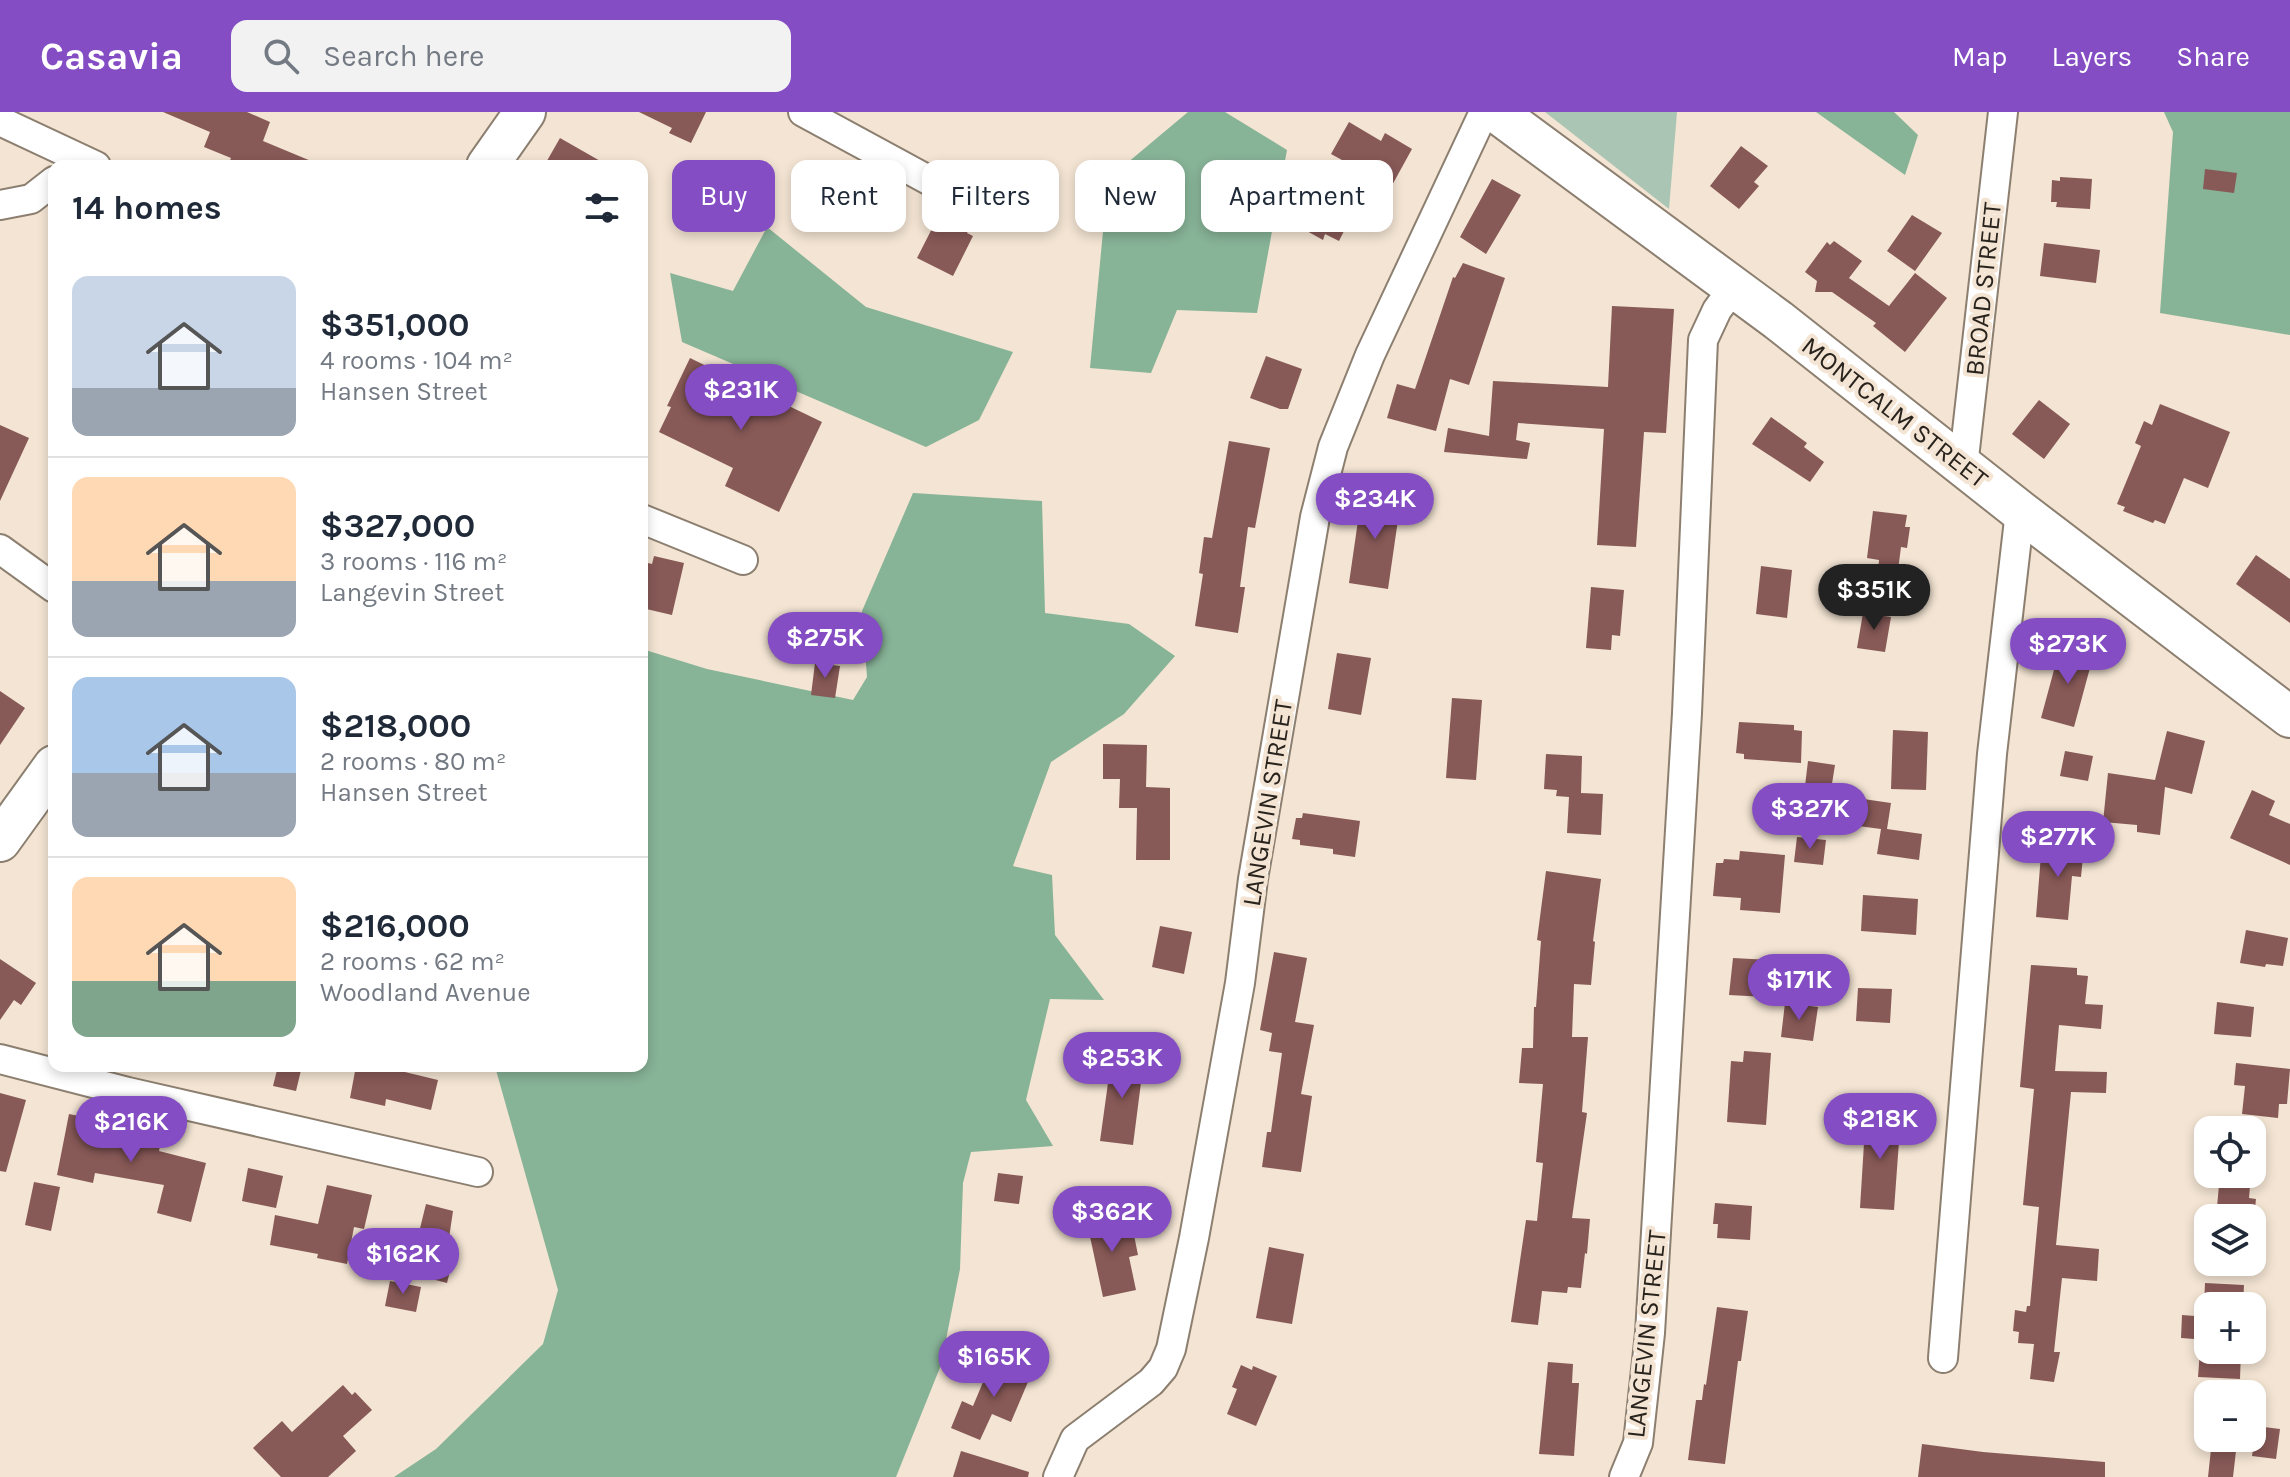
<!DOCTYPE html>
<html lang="en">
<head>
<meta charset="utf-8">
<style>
  :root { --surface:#fff; --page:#f2f2f3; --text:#1f2937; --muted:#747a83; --line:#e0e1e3; --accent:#844dc4 }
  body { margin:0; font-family:Karla,sans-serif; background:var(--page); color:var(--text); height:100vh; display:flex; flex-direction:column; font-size:30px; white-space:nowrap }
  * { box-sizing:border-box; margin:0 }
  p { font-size:26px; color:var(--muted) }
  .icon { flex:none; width:44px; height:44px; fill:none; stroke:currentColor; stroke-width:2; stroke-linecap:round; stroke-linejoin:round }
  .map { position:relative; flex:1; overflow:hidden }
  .panel { position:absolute; left:48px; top:48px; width:600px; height:912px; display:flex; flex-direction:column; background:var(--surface); border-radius:16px; box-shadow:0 4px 12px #0003 }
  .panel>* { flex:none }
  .top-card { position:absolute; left:672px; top:48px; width:760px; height:72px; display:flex; gap:16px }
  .buttons { position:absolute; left:2194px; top:1004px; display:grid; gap:16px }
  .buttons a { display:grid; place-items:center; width:72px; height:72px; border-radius:16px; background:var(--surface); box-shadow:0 4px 12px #0003; font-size:40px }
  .price { position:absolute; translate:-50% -68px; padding:0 18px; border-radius:28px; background:var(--accent); color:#fff; font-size:26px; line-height:52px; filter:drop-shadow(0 2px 4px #0008) }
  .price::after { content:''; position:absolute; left:50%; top:48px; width:24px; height:18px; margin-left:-12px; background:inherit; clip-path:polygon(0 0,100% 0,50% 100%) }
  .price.active { background:#222; color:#fff }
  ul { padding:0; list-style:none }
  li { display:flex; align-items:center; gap:24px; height:200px; padding:0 24px }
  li+li { border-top:2px solid var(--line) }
  li span { display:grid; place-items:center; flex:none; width:224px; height:160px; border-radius:16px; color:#555 }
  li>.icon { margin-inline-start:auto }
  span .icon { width:96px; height:96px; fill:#fffc; stroke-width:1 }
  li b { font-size:34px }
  h2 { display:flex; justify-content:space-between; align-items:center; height:96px; padding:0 24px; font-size:34px }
  .tag { padding:0 28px; border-radius:16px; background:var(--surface); box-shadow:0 4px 12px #0003; font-size:28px; line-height:72px }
  .tag.active { background:var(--accent); color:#fff }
  header { display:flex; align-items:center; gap:48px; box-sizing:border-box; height:112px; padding:0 40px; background:var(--accent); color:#fff }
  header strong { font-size:38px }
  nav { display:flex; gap:44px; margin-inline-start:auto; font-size:28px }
  .search { width:560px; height:72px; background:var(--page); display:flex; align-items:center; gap:20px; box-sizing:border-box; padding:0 28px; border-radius:16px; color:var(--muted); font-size:30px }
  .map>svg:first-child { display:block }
  .green { fill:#aac5b3 }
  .forest { fill:#87b397 }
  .building { fill:#875957 }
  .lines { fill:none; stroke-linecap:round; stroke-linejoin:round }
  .street-casing { stroke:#8c7f70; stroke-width:32 }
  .secondary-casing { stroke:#8c7f70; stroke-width:44 }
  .street { stroke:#fff; stroke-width:28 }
  .secondary { stroke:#fff; stroke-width:40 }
  .labels { text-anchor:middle; stroke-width:8; stroke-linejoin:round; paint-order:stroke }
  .street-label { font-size:26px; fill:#29231d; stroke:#f3e4d3 }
</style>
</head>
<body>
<header>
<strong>Casavia</strong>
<div class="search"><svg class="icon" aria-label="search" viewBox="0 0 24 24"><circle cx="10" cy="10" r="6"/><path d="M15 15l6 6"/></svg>Search here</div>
<nav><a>Map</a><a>Layers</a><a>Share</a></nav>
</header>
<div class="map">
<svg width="2290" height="1365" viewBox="0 0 2290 1365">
  <rect width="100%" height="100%" fill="#f3e4d3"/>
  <path class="green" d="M1545,0H1677L1669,97Z"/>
  <path class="forest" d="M1188,0H1225L1287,38L1257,201L1177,198L1151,261L1090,256L1108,67Z
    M1816,0H1894L1918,23L1905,63Z
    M2164,0H2290V223L2160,201L2173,20Z
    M767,115L866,195L1013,240L979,308L926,335L682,230L670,161L733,179Z
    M913,381L1042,389L1045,501L1129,512L1175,544L1124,602L1051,650L1013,754L1052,763L1055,823L1104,888L1050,887L1026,988L1053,1034L971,1040L963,1071L960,1157L941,1253L896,1365H394L436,1337L543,1232L558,1178L496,958L490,954H642V537L707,557L853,588L867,565L862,499Z"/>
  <path class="building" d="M163,0H247L270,10L263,29L323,54H228L231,46L204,35L210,20Z
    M639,0H706L691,31L669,21L672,16Z
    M1349,10L1381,29L1385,21L1412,37L1385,86L1356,70L1362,59L1331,42Z
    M560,26L609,54H544Z
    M1741,34L1768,54L1754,70L1759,74L1739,97L1710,74Z
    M2205,57L2237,61L2234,81L2203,77Z
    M2060,65L2092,67L2090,97L2056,95L2057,90H2051L2052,68L2060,69Z
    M1492,67L1521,83L1486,142L1460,125Z
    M1282,77L1348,111L1339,129L1325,122L1323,128L1269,98Z
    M943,95L972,111L967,121L973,124L953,164L917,146Z
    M1912,103L1942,121L1915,159L1887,139Z
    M1834,129L1862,149L1849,166L1889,194L1915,161L1947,186L1905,240L1873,214L1876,211L1832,180H1815L1817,169L1805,160L1827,130L1830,133Z
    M2044,131L2100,138L2096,171L2040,164Z
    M1463,151L1505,166L1469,273L1450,267L1436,319L1387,306L1397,272L1415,277L1453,165L1455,166Z
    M1612,194L1674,197L1666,321L1644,320L1636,435L1597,433L1604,317L1518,311L1516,328L1530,331L1527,347L1444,340L1448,316L1489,324L1493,269L1608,275Z
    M1266,244L1302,257L1288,297H1280L1250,286Z
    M690,246L822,310L779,400L725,374L733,356L659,320L671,295L667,294Z
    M2039,288L2070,312L2044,347L2012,322Z
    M2160,292L2230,320L2208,376L2184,366L2165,412L2155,408L2153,411L2123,399L2125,395L2117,392L2141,334L2135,331L2144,309L2152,313Z
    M1771,305L1807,331L1804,335L1824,350L1810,370L1752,332Z
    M0,313L29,326L0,389Z
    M1229,329L1270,336L1255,416L1248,415L1240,475H1245L1238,521L1195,514L1203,462L1199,461L1204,425L1212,426Z
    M1362,381L1401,387L1388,477L1349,471Z
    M1873,399L1907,403L1905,415H1910L1907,436L1901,435L1893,497L1875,495L1879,448L1867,446Z
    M2256,443L2290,467V511L2236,472Z
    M654,444L684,451L672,503L642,496V474L648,451L652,452Z
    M1761,454L1792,458L1787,506L1756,502Z
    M1591,475L1624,478L1620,524L1612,523L1611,538L1586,536Z
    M1863,501L1891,505L1885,540L1857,536Z
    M2061,532L2094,541L2074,615L2041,606Z
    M1337,541L1371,546L1361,603L1328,597Z
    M815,551L840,554L835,586L811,583Z
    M0,579L25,596L0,633Z
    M1452,586L1482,588L1476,668L1446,666Z
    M1739,610L1794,613V618L1802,619L1801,651L1744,647V642L1736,641Z
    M1893,618L1928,620L1926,678L1891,677Z
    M2167,619L2205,629L2192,682L2165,675L2160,723L2137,720V713L2103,710L2108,661L2155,668Z
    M1103,632L1147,633L1146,675L1170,676V748H1136L1137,696H1119L1120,667H1103Z
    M2065,639L2093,644L2088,669L2060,664Z
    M1546,642L1582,644L1581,681L1603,682L1601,723L1567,721L1569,685L1556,684L1557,678L1544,677Z
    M1808,649L1835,653L1831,678L1805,674Z
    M2252,678L2275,689L2269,703L2290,712V753L2230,726Z
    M1815,680L1891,691L1887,717L1922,722L1919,748L1877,742L1881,717L1812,708Z
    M1303,701L1360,709L1355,745L1333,742V737L1300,733V728L1292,727L1296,706H1302Z
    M1797,725L1826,728L1823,753L1794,750Z
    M2042,730L2084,734L2081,765L2072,764L2068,808L2036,805Z
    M1740,739L1785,743L1780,801L1740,798L1741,786L1713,784L1716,751H1723L1724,747L1739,748Z
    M1546,759L1601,767L1593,829L1595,830L1591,873L1574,872L1572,925H1588L1582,1000L1587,1001L1572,1106L1590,1107L1587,1142L1585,1141L1581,1176L1568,1175L1567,1181L1542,1179L1538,1213L1511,1210L1526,1108L1537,1109L1543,1051L1536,1050L1543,972L1519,971L1522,936H1533L1534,895H1536L1541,829L1537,828Z
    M1863,783L1918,787L1916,823L1861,819Z
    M1160,814L1192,820L1184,862L1152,855Z
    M2246,818L2288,826L2283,854L2266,852L2265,855L2240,851Z
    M1274,840L1307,846L1295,910L1314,913L1301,982L1312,984L1301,1060L1262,1055L1267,1020H1271L1282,941L1269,939L1272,921L1260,918Z
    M1733,846L1787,849L1784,886L1729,883Z
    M0,847L36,871L21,893L14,888L0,908Z
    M2031,853L2077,856V863L2088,864L2085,892L2103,893L2101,917L2059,913L2055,959L2107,960L2106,981L2071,980L2056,1133L2099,1137L2097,1169L2062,1166L2054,1240H2060L2054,1270L2030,1267L2034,1232L2018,1231L2019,1220L2013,1219L2015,1198L2026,1200L2027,1194H2030L2039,1095L2023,1093L2034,977L2020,975Z
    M1858,876L1892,877L1890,911L1856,909Z
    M2217,890L2254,895L2251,925L2214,922Z
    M1785,891L1818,895L1813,929L1781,925Z
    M1744,939L1771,941L1766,1013L1727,1010L1731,949L1743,950Z
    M1112,942L1144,947L1133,1033L1100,1029Z
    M2236,951L2290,957L2287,992H2279L2278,1006L2242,1002L2245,974L2234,973Z
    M278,954H302L296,979L273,974Z
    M356,954H380L438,968L431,998L386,987L385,994L350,986Z
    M0,981L26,988L6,1060L0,1059Z
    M1866,999L1901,1002L1894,1098L1860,1096Z
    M69,1002L99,1008L97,1017L161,1030L159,1039L206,1051L191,1110L157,1101L164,1073L95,1061L93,1071L57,1063Z
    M248,1056L283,1064L276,1096L242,1089Z
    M998,1061L1023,1064L1019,1092L994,1089Z
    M2220,1062H2251L2249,1086L2256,1087L2254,1106H2216Z
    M34,1070L60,1075L51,1119L25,1113Z
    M327,1073L372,1083L364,1117L354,1115L347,1152L317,1146L318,1142L270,1133L275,1103L318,1112Z
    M1715,1091L1752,1094L1750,1128L1717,1126L1718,1112H1713Z
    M426,1092L453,1099L448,1133L456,1135L447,1171L409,1161Z
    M1116,1099L1120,1121L1133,1118L1138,1143L1129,1145L1136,1178L1103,1185L1086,1106Z
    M1269,1135L1304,1142L1292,1212L1256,1206Z
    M390,1169L421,1175L416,1200L385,1194Z
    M2205,1171L2244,1173L2243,1194H2204Z
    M1717,1195L1748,1199L1741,1249H1738L1725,1352L1688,1348L1696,1288H1702L1704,1272L1706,1273Z
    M2182,1203L2208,1205V1228L2181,1226Z
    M2200,1238H2241L2240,1267L2198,1265Z
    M1002,1245L1033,1258L1011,1310L992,1302L980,1328L951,1316L962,1289L973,1294L986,1263L994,1266Z
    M1548,1250L1573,1252L1572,1271H1579L1574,1344L1539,1342Z
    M1241,1253L1252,1258L1253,1254L1277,1264L1256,1314L1227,1302L1237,1277L1232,1275Z
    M343,1273L352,1283L355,1280L372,1298L343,1324L356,1339L328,1365H281L253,1336L282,1309L292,1320Z
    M2256,1314L2280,1317L2276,1347L2252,1344Z
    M1922,1332L1983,1340L2105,1350V1365H1918Z
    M2211,1337L2236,1339L2233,1365H2208Z
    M961,1339L1029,1360L1028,1365H953Z"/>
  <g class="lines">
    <defs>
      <path id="street" d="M803,0L980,96
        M0,9L96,54
        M0,93L31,87L54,69
        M1963,355L2003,0
        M642,407L743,448
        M0,437L54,476
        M0,947L128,980L478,1060
        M1943,1246L1992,642L2020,399
        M1058,1365L1075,1327L1151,1270L1163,1256L1171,1237L1194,1126L1240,871L1253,767L1315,405L1333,335L1370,243L1484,0
        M1624,1365L1638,1331L1650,1221L1687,601L1703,228L1717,198L1734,175"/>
      <path id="secondary" d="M1496,0L1778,208L2020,399L2290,605
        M487,54L525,0
        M0,729L54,654"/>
    </defs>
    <use href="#street" class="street-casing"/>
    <use href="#secondary" class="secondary-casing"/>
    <use href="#street" class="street"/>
    <use href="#secondary" class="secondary"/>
  </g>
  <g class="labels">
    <g class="street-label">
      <text transform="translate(1983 177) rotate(-84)" y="9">BROAD STREET</text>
      <text transform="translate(1895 300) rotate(38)" y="9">MONTCALM STREET</text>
      <text transform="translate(1267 691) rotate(-81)" y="9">LANGEVIN STREET</text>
      <text transform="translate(1646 1222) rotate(-84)" y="9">LANGEVIN STREET</text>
    </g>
  </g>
</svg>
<div class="buttons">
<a><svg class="icon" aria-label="locate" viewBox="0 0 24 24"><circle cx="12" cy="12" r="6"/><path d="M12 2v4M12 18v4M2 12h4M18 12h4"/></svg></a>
<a><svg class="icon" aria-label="layers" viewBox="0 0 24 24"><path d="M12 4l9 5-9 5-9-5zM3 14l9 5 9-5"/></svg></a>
<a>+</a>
<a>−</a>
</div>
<b class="price" style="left:741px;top:320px">$231K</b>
<b class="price" style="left:1375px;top:429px">$234K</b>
<b class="price active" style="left:1874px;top:520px">$351K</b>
<b class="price" style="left:825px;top:568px">$275K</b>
<b class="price" style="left:2068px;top:574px">$273K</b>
<b class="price" style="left:1810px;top:739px">$327K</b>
<b class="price" style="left:2058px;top:767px">$277K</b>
<b class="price" style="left:1799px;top:910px">$171K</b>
<b class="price" style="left:1122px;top:988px">$253K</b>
<b class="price" style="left:1880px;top:1049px">$218K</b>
<b class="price" style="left:131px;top:1052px">$216K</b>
<b class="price" style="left:1112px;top:1142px">$362K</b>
<b class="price" style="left:403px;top:1184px">$162K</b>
<b class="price" style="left:994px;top:1287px">$165K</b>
<div class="top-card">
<a class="tag active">Buy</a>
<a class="tag">Rent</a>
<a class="tag">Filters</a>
<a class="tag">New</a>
<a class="tag">Apartment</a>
</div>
<section class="panel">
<h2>14 homes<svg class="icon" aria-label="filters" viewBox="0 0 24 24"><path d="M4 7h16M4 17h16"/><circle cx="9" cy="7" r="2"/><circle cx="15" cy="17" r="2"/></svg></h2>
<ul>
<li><span style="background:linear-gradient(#c9d6e8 70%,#9aa5b1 0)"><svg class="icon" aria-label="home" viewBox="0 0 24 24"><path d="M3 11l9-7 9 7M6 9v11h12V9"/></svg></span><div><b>$351,000</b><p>4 rooms · 104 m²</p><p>Hansen Street</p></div></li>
<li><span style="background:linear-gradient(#ffd9b3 65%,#9aa5b1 0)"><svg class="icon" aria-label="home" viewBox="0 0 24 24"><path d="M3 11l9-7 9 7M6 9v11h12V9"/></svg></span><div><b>$327,000</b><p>3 rooms · 116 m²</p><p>Langevin Street</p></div></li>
<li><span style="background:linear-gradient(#a9c7e8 60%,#9aa5b1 0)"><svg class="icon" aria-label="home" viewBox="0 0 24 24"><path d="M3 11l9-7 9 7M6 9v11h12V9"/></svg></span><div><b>$218,000</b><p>2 rooms · 80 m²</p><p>Hansen Street</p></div></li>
<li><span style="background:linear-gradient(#ffd9b3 65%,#7fa58c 0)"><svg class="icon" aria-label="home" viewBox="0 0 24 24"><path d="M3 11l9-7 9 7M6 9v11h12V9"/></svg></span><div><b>$216,000</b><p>2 rooms · 62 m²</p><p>Woodland Avenue</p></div></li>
</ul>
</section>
</div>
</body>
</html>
